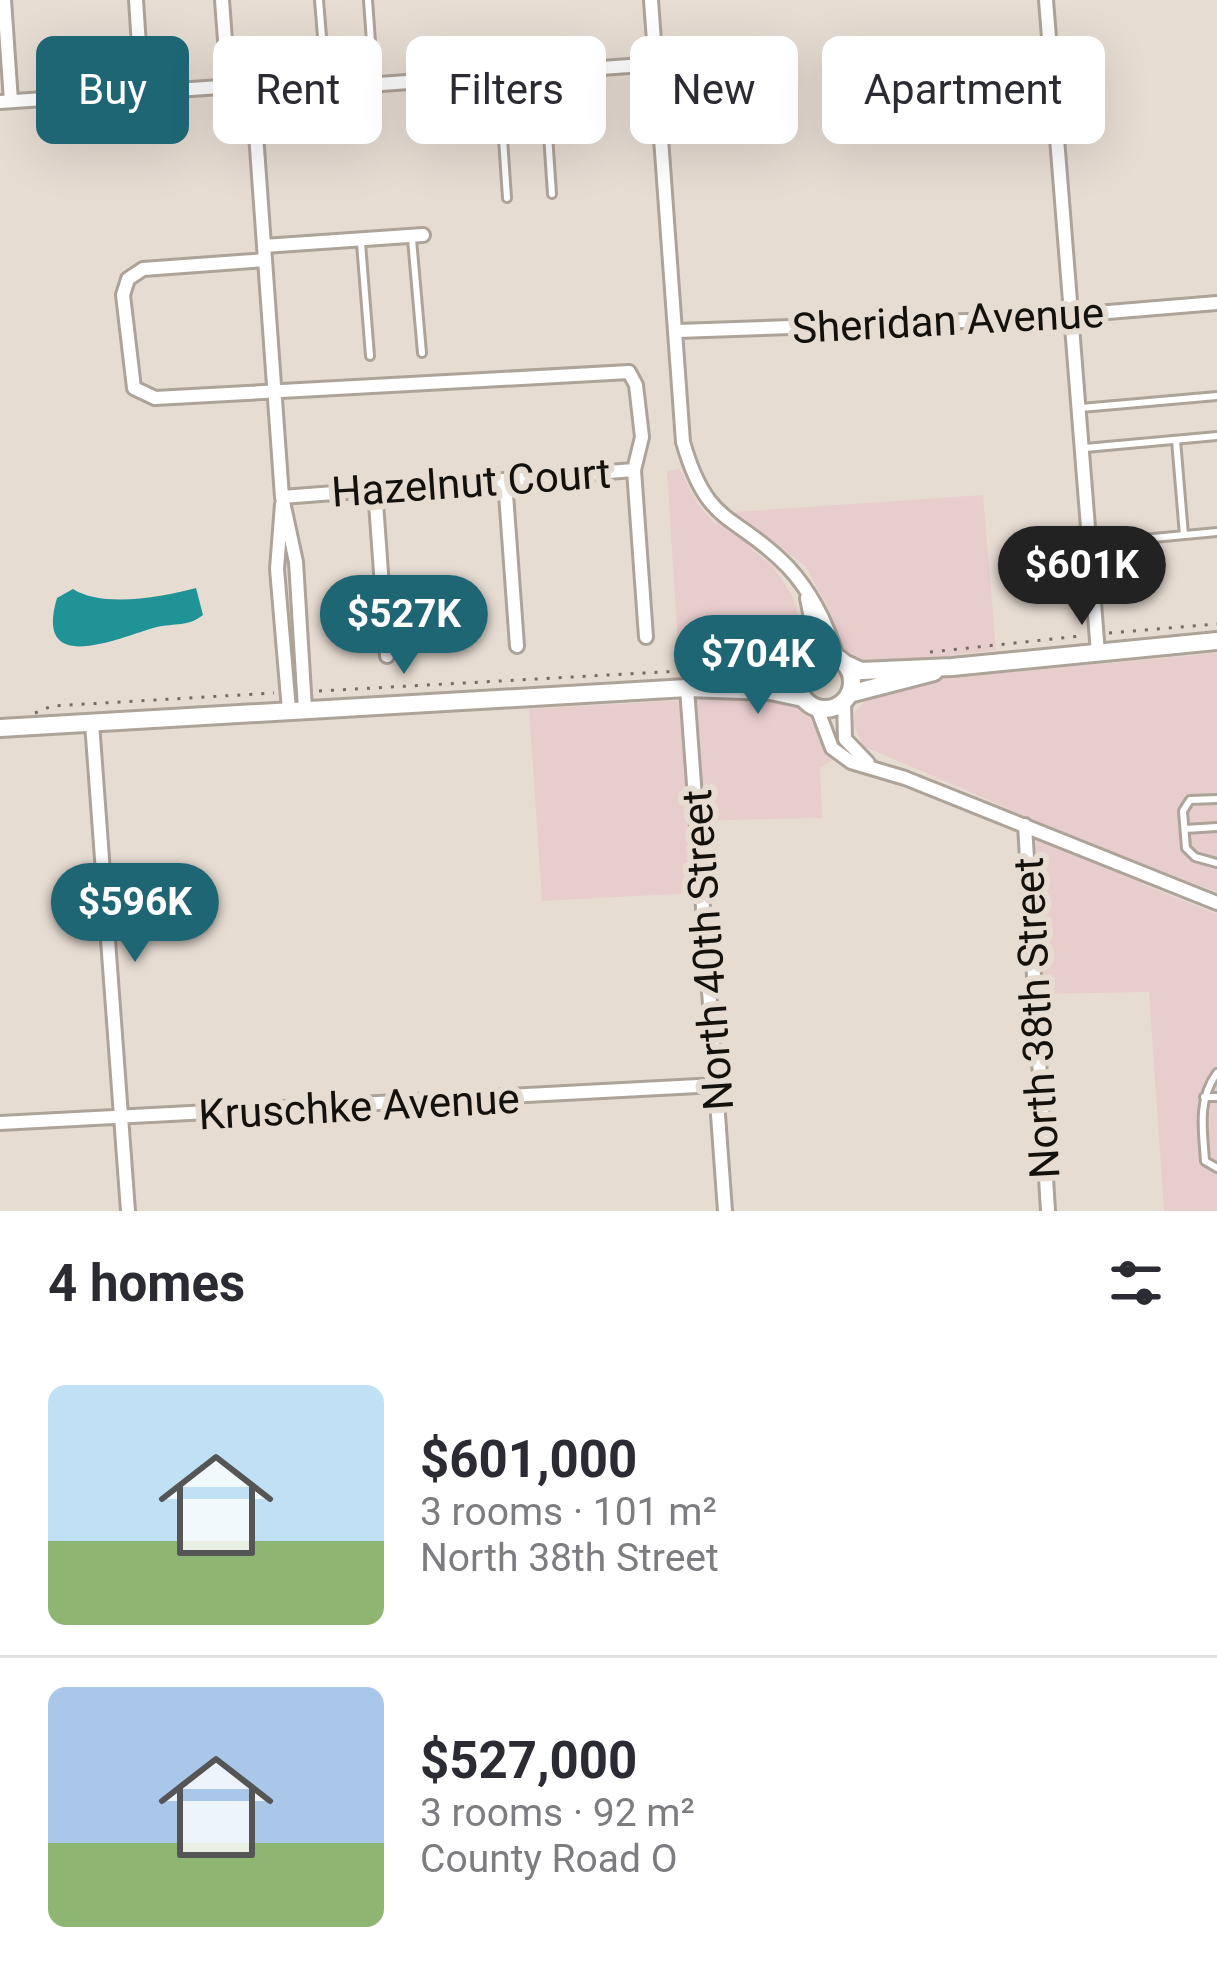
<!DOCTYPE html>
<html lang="en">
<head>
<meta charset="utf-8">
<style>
  :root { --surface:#fff; --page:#f7f7f7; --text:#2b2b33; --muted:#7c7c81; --line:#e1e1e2; --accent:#1f6675 }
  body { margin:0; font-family:Roboto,sans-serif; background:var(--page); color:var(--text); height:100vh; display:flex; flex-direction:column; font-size:45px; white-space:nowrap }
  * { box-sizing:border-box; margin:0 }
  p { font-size:39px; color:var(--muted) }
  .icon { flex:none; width:66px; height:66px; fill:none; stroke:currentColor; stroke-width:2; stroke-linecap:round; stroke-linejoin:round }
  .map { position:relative; height:1211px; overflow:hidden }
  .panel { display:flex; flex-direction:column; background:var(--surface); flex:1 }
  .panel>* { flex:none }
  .top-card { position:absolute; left:36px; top:36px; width:1146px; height:108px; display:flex; gap:24px }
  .price { position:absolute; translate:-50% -102px; padding:0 27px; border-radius:42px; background:var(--accent); color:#fff; font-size:39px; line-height:78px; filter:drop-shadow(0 3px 6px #0008) }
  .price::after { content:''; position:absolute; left:50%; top:72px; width:36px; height:27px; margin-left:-18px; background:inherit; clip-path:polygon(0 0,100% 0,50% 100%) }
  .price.current { background:#222; color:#fff }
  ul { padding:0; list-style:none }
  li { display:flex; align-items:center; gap:36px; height:300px; padding:0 48px }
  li+li { border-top:3px solid var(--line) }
  li span { display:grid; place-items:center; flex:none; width:336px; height:240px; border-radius:18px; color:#555 }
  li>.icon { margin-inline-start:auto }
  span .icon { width:144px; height:144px; fill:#fffc; stroke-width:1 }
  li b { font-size:51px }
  h2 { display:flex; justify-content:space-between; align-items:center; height:144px; padding:0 48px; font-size:51px }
  .chip { padding:0 42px; border-radius:18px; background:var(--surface); box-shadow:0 12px 48px #0002; font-size:42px; line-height:108px }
  .chip.current { background:var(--accent); color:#fff }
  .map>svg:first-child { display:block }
  .commercial { fill:#e8cdcd }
  .water { fill:#209397 }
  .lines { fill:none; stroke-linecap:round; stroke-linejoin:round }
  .lane-casing { stroke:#ada399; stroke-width:12 }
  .street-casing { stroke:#ada399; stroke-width:18 }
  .secondary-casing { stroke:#ada399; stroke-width:22 }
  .path { stroke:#746d66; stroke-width:3; stroke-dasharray:3 9; stroke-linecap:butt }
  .lane { stroke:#fff; stroke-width:6 }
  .street { stroke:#fff; stroke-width:12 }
  .secondary { stroke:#fff; stroke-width:16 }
  .labels { text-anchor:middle; stroke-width:12; stroke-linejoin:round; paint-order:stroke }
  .street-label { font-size:42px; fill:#14110d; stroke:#e7dcd2 }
</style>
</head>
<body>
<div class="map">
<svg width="1217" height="1211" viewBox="0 0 1217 1211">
  <rect width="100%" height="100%" fill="#e7dcd2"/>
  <path class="commercial" d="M680,469L697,503L715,524L733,512L983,495L996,650L867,666L852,659L837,639L827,606L806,567L763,533L750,548L773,566L792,595L802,629L797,652L781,667L760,672L680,677L667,471Z
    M1217,653V892L1139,862L1142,884L1217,914V1211H1164L1149,992L1040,994L1035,820L863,746L853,723L856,710L870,696L937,679Z
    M773,695L801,705L837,758L820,768L822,818L690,821L694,893L542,901L529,709Z"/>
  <path class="water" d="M196,588L203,615C188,627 175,623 157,627C120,637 33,678 57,598L73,589C102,608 163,597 196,588Z"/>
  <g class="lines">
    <defs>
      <path id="lane" d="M319,0L326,86
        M368,0L374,84
        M544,75L552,194
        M499,79L507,198
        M412,239L422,353
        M361,243L370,356
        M1081,408L1217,396
        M1176,440L1184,535
        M1085,448L1217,436
        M1089,544L1217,532
        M1217,799L1190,800L1183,811L1186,848L1195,857L1217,863
        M1185,829L1217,827
        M1217,1073C1197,1100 1203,1130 1205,1161L1217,1168
        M1204,1097H1217"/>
      <path id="street" d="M4,0L11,101
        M136,0L142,92
        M222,0L228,80L254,106L282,497L296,562L305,709
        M651,0L683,442C708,529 735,512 788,567C812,593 827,624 837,657
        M1046,0L1098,653
        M242,94L657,64
        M0,102L235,86
        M264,246L423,235
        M265,260L143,269L128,279L123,295L134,388L155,398L629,372L636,385L642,437L634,470L646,637
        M678,331L1024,319L1217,303
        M505,480L517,646
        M375,489L387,656
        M282,497L634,470
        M282,504L277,569L289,710
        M807,598L812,623L807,661
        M687,688L725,1211
        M844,702L845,739L868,763
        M817,708L832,748L851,762L905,778L1217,903
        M92,723L128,1211
        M1025,825L1048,1211
        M0,1123L717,1085"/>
      <path id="secondary" d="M798 682a27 27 0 1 1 54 0a27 27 0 1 1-54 0Z
        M846,664L861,671L952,667L1217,641
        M737,683L801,668
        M849,694L934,672
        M0,728L687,688L770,691L803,698"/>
    </defs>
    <use href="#lane" class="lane-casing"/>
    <use href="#street" class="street-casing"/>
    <use href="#secondary" class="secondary-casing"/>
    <path class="path" d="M1109,633L1217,624
      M930,652L1081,636
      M784,655L798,635
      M319,691L735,668
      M35,713L52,706L274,693"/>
    <use href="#lane" class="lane"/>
    <use href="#street" class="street"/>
    <use href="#secondary" class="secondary"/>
  </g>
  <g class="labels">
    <g class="street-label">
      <text transform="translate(948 320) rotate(-3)" y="15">Sheridan Avenue</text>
      <text transform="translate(471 482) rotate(-4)" y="15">Hazelnut Court</text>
      <text transform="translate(707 950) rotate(-94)" y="15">North 40th Street</text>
      <text transform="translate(1036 1018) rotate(-93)" y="15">North 38th Street</text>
      <text transform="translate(359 1106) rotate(-3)" y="15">Kruschke Avenue</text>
    </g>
  </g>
</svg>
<b class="price current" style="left:1082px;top:628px">$601K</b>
<b class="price" style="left:404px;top:677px">$527K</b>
<b class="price" style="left:758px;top:717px">$704K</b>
<b class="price" style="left:135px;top:965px">$596K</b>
<div class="top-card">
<a class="chip current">Buy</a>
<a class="chip">Rent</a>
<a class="chip">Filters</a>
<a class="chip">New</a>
<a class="chip">Apartment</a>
</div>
</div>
<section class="panel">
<h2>4 homes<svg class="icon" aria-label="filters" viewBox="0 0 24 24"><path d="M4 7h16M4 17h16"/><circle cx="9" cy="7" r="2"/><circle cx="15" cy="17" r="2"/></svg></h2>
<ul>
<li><span style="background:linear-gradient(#bfe0f5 65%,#8fb573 0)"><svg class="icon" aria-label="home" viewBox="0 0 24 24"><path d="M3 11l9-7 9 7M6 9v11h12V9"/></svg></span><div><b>$601,000</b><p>3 rooms · 101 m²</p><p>North 38th Street</p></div></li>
<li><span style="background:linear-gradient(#a9c7e8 65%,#8fb573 0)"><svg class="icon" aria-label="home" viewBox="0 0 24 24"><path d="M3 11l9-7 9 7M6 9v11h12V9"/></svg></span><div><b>$527,000</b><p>3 rooms · 92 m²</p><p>County Road O</p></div></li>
</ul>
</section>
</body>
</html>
